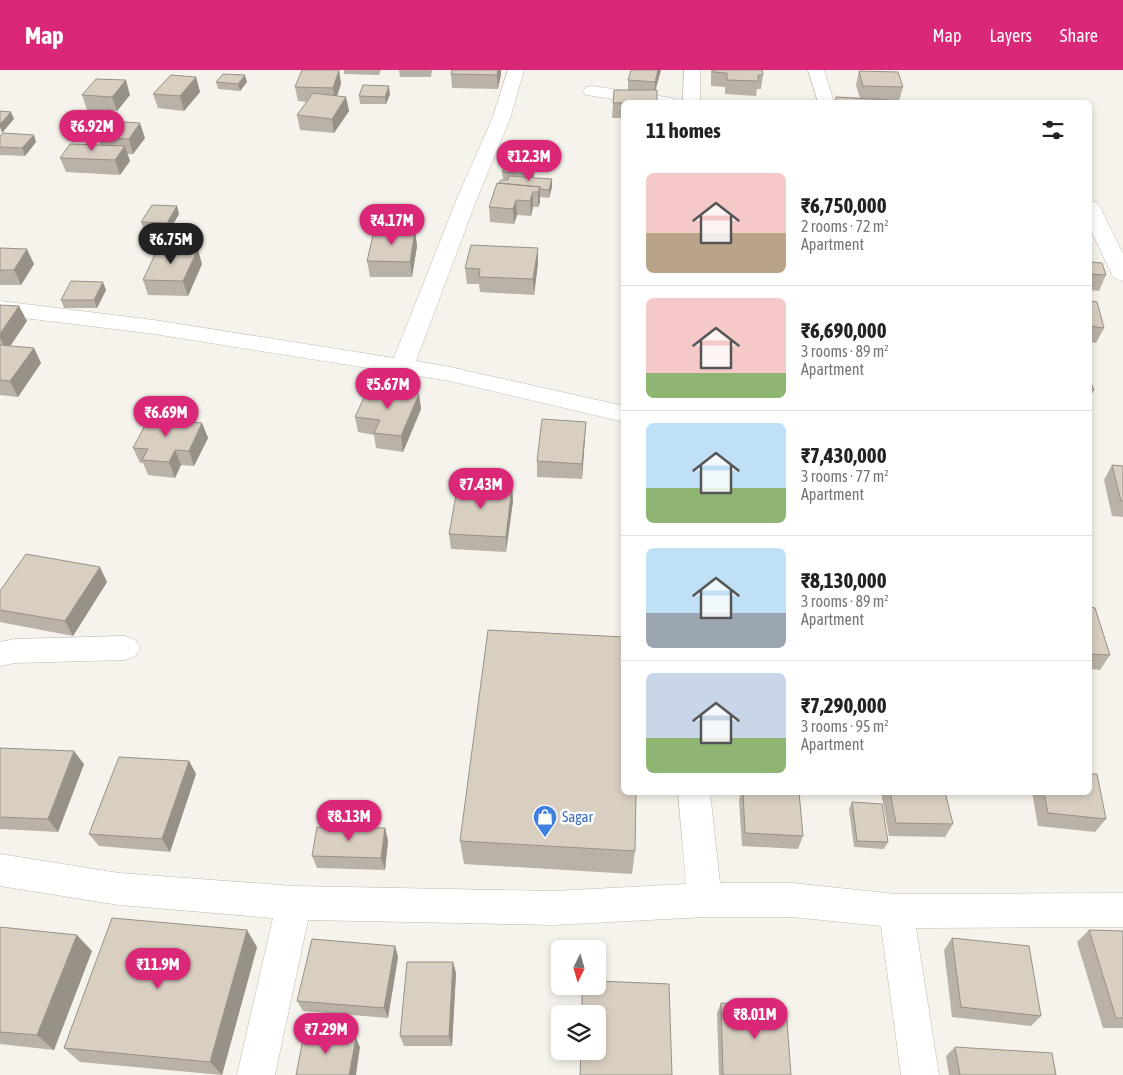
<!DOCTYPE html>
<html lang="en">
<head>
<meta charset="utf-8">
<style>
  :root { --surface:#fff; --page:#f2f2f2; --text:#222; --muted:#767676; --line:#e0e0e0; --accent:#db2777 }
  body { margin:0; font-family:"Asap Condensed",sans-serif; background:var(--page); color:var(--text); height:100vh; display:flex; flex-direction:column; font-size:19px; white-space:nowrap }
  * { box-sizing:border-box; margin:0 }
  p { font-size:16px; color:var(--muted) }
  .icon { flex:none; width:28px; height:28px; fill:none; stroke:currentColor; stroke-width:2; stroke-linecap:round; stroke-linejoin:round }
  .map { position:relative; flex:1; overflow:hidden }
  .details { position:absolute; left:621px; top:30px; width:471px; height:695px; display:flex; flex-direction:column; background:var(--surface); border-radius:8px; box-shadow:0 2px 8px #0003 }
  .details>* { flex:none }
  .needle { width:32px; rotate:185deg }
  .fabs { position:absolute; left:551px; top:870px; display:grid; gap:10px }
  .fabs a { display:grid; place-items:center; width:55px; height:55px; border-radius:8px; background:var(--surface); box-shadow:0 2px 8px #0003; font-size:25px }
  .price { position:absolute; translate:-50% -42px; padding:0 11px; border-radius:18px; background:var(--accent); color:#fff; font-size:16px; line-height:32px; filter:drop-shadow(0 1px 2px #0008) }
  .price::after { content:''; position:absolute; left:50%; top:30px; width:15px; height:11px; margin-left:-8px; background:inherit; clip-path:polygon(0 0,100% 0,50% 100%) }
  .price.selected { background:#222; color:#fff }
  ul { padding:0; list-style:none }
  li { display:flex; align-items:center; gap:15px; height:125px; padding:0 25px }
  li+li { border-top:1px solid var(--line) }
  li span { display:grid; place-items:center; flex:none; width:140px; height:100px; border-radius:8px; color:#555 }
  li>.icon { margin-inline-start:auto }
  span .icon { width:60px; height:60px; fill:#fffc; stroke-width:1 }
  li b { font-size:21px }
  h2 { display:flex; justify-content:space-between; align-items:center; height:60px; padding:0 25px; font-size:21px }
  header { display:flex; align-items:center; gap:30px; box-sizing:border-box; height:70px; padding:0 25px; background:var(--accent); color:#fff }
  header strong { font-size:24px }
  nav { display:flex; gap:28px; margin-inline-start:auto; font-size:18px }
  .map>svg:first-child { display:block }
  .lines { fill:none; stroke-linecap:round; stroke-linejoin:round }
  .street-casing { stroke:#c2bbae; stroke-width:1 }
  .street { fill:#fff; fill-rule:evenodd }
  .wall { fill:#bab2a6 }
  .shaded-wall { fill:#979187 }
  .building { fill:#d8cfc1; stroke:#979187 }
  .labels { text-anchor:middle; stroke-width:5; stroke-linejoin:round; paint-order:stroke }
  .shop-label { font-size:15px; fill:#366cbe; stroke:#fff; text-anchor:start }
</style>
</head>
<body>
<header>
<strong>Map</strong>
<nav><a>Map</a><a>Layers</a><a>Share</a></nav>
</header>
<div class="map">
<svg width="1123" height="1005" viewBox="0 0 1123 1005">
  <rect width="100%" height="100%" fill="#f6f3ec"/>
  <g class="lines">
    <defs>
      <path id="street" d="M508,0H524L510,49L478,126L416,291L450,297L624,336V352L450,311L154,264L0,245V231L154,250L394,288L458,126L492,49Z
        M684,0H700V32H683Z
        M808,0H824L834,32H818Z
        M592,16L666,27L672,28L675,32H635L586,25L583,21L586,17Z
        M1090,131L1097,133L1100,137L1123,184V211L1116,209L1112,205L1090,158Z
        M125,566L135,570L140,578L135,586L125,590L15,593L0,596V572L15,569Z
        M678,722H710L720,813H792L896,824L1123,823V857L916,858L939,1005H901L881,856L792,847H705L554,855L308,850L275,1005H237L273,848L119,835L0,816V784L119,803L294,816L554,821L686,814Z"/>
    </defs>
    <use href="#street" class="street-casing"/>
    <use href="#street" class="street"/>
  </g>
  <path class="wall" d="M339,0L341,14L337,26L346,27L349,41L334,63L300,60L297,45L307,32L298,31L295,17Z
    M344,0H381L379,5L344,4Z
    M399,0H432L431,7H400Z
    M661,0L655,20L624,32V48H612L614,20H628V10Z
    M711,0H762L763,5L761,19H757L756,26L725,24V17L711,16Z
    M859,1L903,17L899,31H889L890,32H835L836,27L860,28L856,15Z
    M451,4H501L498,19L452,18Z
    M196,7L200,22L184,41L158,38L153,24Z
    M216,12H247L240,21L218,19Z
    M390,24L386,34H360L359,26Z
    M82,25H130L117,41L87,40Z
    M0,66L36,72L25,86L0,85Z
    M98,68H145L133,84H127L130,91L120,105L66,102L60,88L100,75Z
    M535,93V100L533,108L552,109V117L549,128L540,127V132L538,137H533L531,146L517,145L514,154L490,152L489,137L499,113L508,110L503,109L502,102Z
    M177,136L179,144L169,161L144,160L141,152Z
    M415,161L417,176L412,207H370L367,191Z
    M0,178L34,194L21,215H0Z
    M1090,188L1091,192L1106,205L1099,221L1090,220Z
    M538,193L534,225L480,222L479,214H467L465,198Z
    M202,194L188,226L148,225L143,210Z
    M106,220L97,238H64L61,230Z
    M1090,231L1104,258L1096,273L1090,272Z
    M0,235L27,251L10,276L34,278L41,293L18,327L0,325Z
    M1090,310L1094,320L1090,328Z
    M419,324L421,339L403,382L376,378L374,365L358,362L355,347Z
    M586,352L585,367L582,409L537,407V391Z
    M202,353L208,368L194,396L181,395L175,408L148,405L143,393H140L133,378Z
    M1112,395L1123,396V447L1112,446L1104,410Z
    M512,416L513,431L506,482L451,479L449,464Z
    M107,512L73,566L0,552V521Z
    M1090,537L1110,585L1100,600L1090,599Z
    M0,678L84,694L58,762L0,759Z
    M189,691L196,704L170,782L99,776L89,764Z
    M741,722H799L803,766L798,779L742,776L739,730Z
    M881,722H945L953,754L945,767L889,766Z
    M1032,722H1090L1106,749L1095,762L1038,756Z
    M852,732L888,772L884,779L854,777L849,739Z
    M385,758L388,771L385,800L317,798L312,786Z
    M460,771L635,781L632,804L464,794Z
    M0,857L92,881L54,980L0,974Z
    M1089,860L1123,861V958H1103L1077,872Z
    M952,868L1041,946L1031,956L952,947L944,880Z
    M395,876L398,887L388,948L303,941L297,931Z
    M257,877L222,1005L80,992L64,978Z
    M453,892L456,903L452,976H404L400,966Z
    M721,933L791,1005H719L717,943Z
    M955,977L1056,1005H949L946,986Z"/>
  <path class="shaded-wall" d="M339,0L341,14L335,32L333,18Z
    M498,0H501V4L498,19L497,5Z
    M658,0H661L654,26L655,12Z
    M245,5L247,12L240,21L238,14Z
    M196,7L200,22L184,41L180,26Z
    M126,10L130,25L117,41L112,27Z
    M389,16L390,24L386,34L385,27Z
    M346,27L349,41L334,63L332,49Z
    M11,42L14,49L2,63L0,57V54Z
    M140,53L145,68L133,84L129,69Z
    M34,65L36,72L25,86L22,78Z
    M125,76L130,91L120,105L115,90Z
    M535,93V100L532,112L531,104Z
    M552,109V117L549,128V120Z
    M540,117V132L538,137V122Z
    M533,122V137L531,146L530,131Z
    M516,130L517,145L514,154L513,139Z
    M177,136L179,144L169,161L167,153Z
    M415,161L417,176L412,207L410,192Z
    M538,178V193L534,225L533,209Z
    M27,179L34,194L21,215L14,200Z
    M198,179L202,194L188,226L183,211Z
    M103,212L106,220L97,238L94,230Z
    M19,236L27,251L7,281L0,268V264Z
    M34,278L41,293L18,327L10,311Z
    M419,324L421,339L403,382L401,366Z
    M586,352L585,367L582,409V394Z
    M202,353L208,368L194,396L189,381Z
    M175,380L181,395L175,408L169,392Z
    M512,416L513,431L506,482V467Z
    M100,497L107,512L73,566L65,551Z
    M74,681L84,694L58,762L48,749Z
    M189,691L196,704L170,782L162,769Z
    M385,758L388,771L385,800L381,788Z
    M247,860L257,877L222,1005L210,992Z
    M77,865L92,881L54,980L37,965Z
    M395,876L398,887L388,948L384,938Z
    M453,892L456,903L452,976L449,966Z
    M356,968L360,977L356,1005H349Z"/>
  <path class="building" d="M302,0H339L333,18L295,17Z
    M452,0H498L497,5L451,4Z
    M631,0H658L655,12L628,10Z
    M713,0H762L763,5H758V11L727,10V3L713,2Z
    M859,1L898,2L903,17L863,16Z
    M223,4L245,5L238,14L216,12Z
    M171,5L196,7L180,26L153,24Z
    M96,9L126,10L112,27L82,25Z
    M363,15L389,16L385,27L359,26Z
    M614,20H657V32L613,33Z
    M313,23L346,27L332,49L297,45Z
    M836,27L889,30L890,32H836Z
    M0,41L11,42L0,54Z
    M110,51L140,53L129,69L98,68Z
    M3,63L34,65L22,78L0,77V66Z
    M70,74L125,76L115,90L60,88Z
    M507,90L535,93L531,104L502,102Z
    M509,106L552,109L549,120L540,119V117L499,113L501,110H508Z
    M497,113L540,117L538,122H533L530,131L516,130L513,139L489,137Z
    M152,135L177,136L167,153L141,152Z
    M374,161H415L410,192L367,191Z
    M471,175L538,178L533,209L479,207L480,199L465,198Z
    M0,178L27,179L14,200H0Z
    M158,178L198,179L183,211L143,210Z
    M1090,188L1091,192L1102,193L1106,205L1090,204Z
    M71,211L103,212L94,230H61Z
    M1090,231L1097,232L1104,258L1090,256Z
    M0,235L19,236L0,264Z
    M0,275L34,278L10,311L0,310Z
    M1090,310L1094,320H1090Z
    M369,317L419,324L401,366L374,363L380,350L355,347Z
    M149,348L202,353L189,381L175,380L169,392L142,390L148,379L133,378Z
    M542,349L586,352L582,394L537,391Z
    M1112,395L1123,396V431H1121Z
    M458,414L512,416L506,467L449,464Z
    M26,484L100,497L65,551L0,540V521Z
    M1090,537L1095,538L1110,585L1090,584Z
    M488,560L624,567V722H636L635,781L460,771Z
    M0,678L74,681L48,749L0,747Z
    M119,687L189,691L162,769L89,764Z
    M1090,704H1097L1106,749L1048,743L1044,722H1090Z
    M743,722H799L803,766L745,763Z
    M890,722H945L953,754L896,753Z
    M852,732L882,734L888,772L857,771Z
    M317,757L385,758L381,788L312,786Z
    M112,848L247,860L210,992L64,978Z
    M0,857L77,865L37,965L0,962Z
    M1089,860L1123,861V948H1116Z
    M952,868L1029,876L1041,946L961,937Z
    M312,869L395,876L384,938L297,931Z
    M407,892H453L449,966H400Z
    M598,911L669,914L672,1005H580L581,981H598V944H582V916H598Z
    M721,933L786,937L791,1005H723Z
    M304,964L356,968L349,1005H296Z
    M955,977L1052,983L1056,1005H960Z"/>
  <defs>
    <symbol id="shop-pin" viewBox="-11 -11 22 30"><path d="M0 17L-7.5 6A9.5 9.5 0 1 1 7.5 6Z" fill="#3f7fe0" stroke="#fff"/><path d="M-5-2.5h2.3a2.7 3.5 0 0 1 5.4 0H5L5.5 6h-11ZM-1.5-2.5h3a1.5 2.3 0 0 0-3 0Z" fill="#fff"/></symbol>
  </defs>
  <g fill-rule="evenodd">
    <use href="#shop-pin" x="531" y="733" width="28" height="38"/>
  </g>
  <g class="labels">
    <g class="shop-label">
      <text x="562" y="752">Sagar</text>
    </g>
  </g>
</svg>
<div class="fabs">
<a><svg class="needle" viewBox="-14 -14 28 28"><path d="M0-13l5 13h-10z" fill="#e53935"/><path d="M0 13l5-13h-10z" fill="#767676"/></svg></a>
<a><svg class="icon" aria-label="layers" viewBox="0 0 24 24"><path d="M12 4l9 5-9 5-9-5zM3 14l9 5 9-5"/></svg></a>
</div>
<b class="price" style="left:92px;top:82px">₹6.92M</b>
<b class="price" style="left:529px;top:112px">₹12.3M</b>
<b class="price" style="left:392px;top:176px">₹4.17M</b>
<b class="price selected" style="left:171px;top:195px">₹6.75M</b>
<b class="price" style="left:388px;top:340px">₹5.67M</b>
<b class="price" style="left:166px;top:368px">₹6.69M</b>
<b class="price" style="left:481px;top:440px">₹7.43M</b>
<b class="price" style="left:349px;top:772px">₹8.13M</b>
<b class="price" style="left:158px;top:920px">₹11.9M</b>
<b class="price" style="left:755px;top:970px">₹8.01M</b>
<b class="price" style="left:326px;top:985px">₹7.29M</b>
<section class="details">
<h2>11 homes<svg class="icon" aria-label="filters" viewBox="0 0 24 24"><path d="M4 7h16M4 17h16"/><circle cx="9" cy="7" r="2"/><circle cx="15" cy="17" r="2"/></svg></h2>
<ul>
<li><span style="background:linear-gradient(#f6c9c9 60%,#b9a48a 0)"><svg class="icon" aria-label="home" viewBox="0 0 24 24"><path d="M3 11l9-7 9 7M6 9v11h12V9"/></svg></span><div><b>₹6,750,000</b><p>2 rooms · 72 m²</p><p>Apartment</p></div></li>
<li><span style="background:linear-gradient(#f6c9c9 75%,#8fb573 0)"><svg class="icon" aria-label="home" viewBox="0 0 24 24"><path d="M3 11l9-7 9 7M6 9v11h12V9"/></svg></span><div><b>₹6,690,000</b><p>3 rooms · 89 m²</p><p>Apartment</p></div></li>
<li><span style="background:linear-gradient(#bfe0f5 65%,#8fb573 0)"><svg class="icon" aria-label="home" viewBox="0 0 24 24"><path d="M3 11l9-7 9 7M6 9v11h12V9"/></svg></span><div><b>₹7,430,000</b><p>3 rooms · 77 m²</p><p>Apartment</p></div></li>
<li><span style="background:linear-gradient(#bfe0f5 65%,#9aa5b1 0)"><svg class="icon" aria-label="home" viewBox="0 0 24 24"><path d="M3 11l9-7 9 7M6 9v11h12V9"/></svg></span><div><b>₹8,130,000</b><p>3 rooms · 89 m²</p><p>Apartment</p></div></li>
<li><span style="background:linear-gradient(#c9d6e8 65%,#8fb573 0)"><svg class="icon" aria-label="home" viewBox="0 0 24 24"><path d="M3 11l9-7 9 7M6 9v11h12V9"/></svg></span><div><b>₹7,290,000</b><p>3 rooms · 95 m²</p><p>Apartment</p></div></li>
</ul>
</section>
</div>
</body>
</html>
